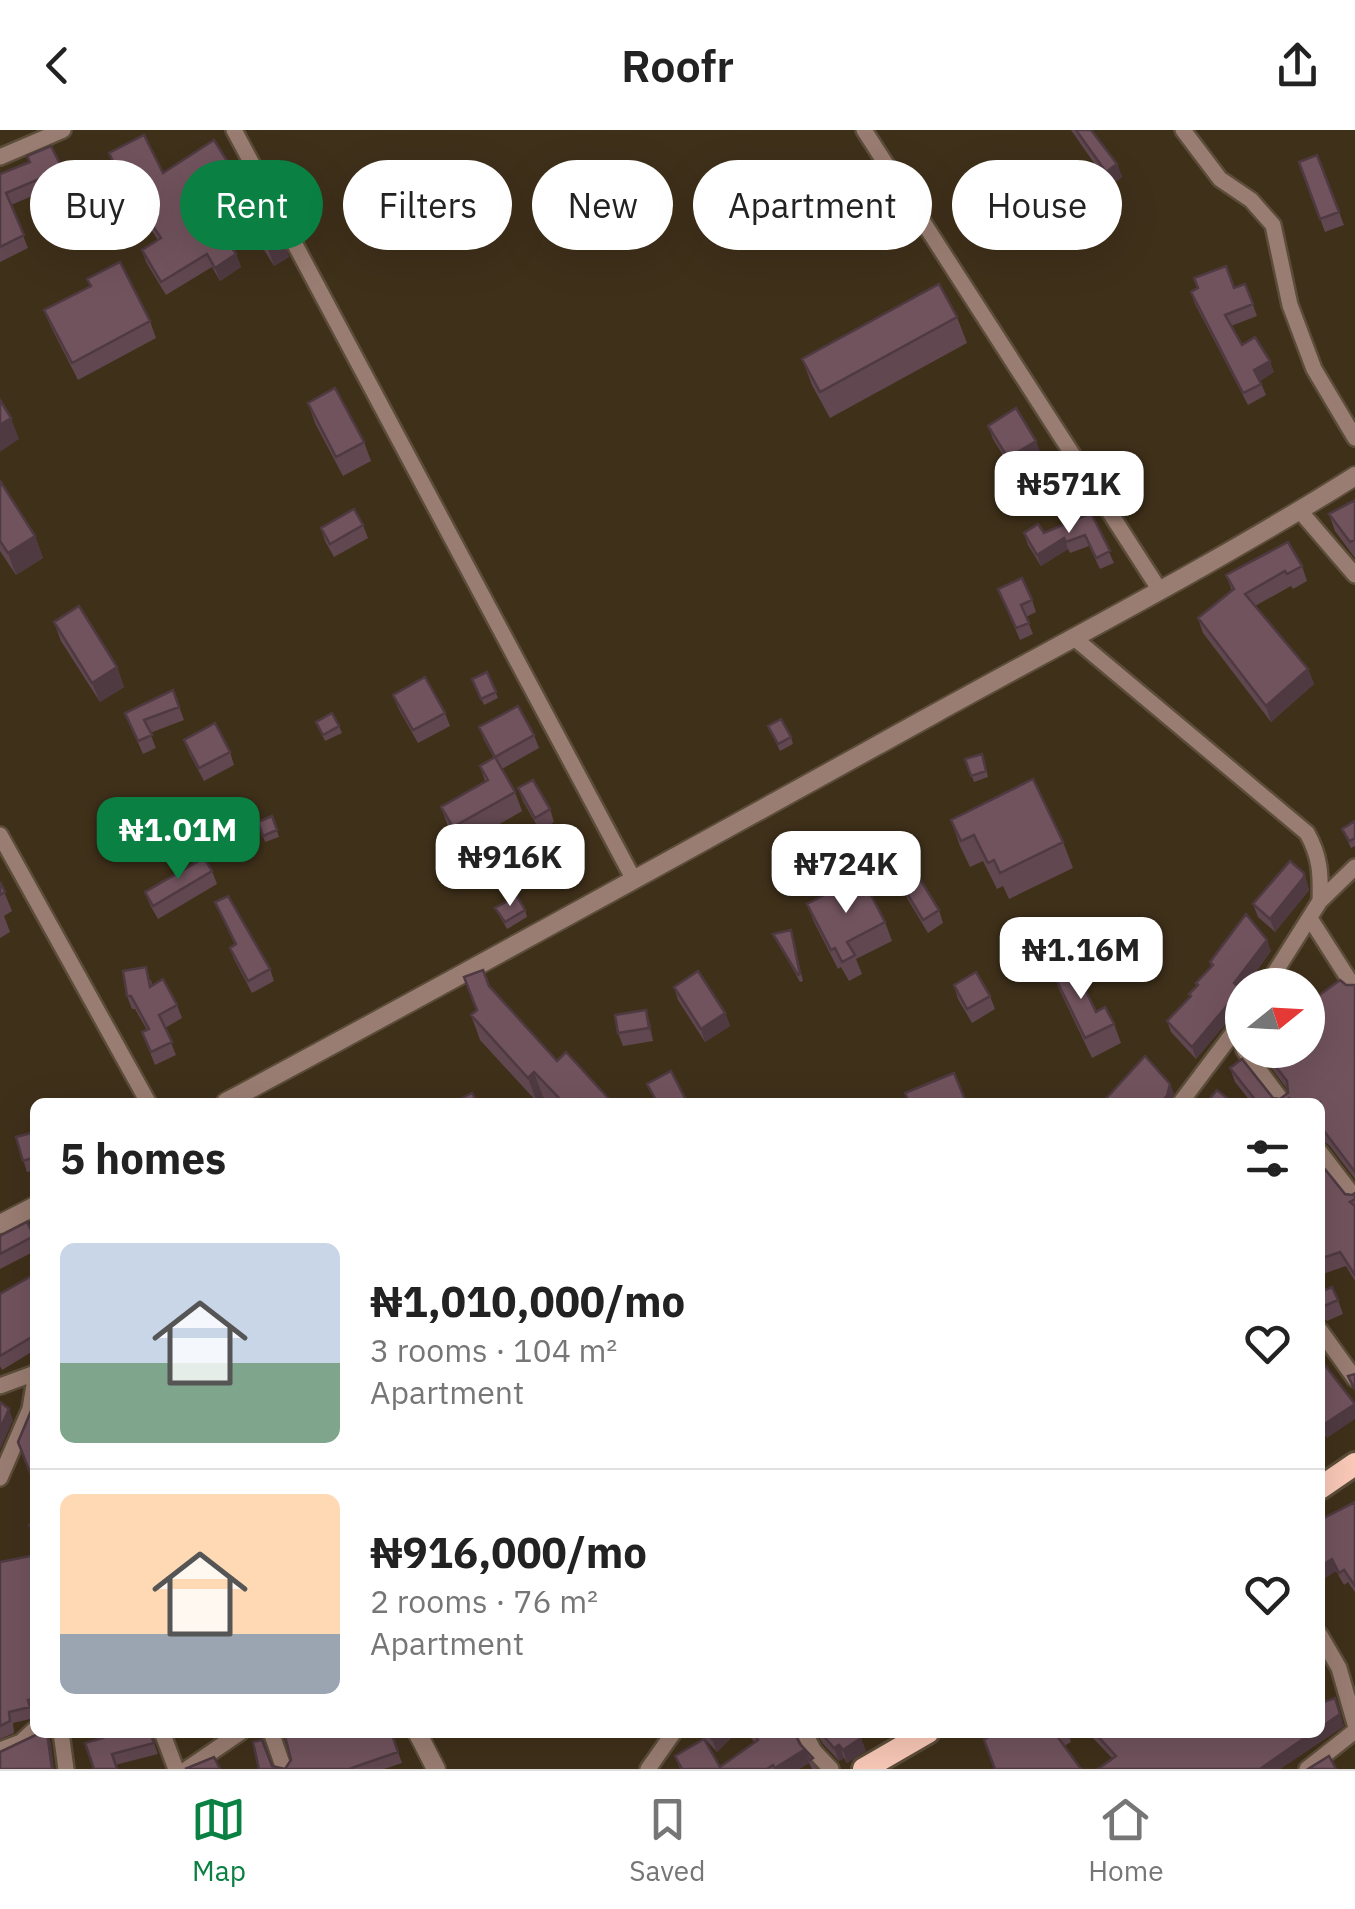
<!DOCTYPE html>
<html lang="en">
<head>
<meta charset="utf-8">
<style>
  :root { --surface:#fff; --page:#f2f2f2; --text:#222; --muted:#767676; --line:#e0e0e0; --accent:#0b8043 }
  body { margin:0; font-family:"IBM Plex Sans",sans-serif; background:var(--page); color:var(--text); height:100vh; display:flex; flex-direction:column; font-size:38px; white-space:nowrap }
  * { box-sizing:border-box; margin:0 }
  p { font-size:32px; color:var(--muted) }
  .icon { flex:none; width:55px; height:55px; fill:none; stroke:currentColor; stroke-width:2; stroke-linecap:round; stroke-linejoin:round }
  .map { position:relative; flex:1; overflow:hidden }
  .drawer { position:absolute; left:30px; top:968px; width:1295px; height:640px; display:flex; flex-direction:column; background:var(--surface); border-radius:15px; box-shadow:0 10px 40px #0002 }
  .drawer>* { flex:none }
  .top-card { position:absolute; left:30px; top:30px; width:1295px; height:90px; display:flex; gap:20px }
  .needle { width:65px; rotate:72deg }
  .tools { position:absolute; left:1225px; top:838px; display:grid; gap:20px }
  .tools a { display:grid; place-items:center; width:100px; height:100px; border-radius:50%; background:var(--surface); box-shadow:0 10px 40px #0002; font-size:50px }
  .price { position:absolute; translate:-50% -85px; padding:0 22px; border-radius:20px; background:#fff; color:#222; font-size:32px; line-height:65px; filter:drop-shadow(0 2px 5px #0008) }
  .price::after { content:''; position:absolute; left:50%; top:60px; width:30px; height:22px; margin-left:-15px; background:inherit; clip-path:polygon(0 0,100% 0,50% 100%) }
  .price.selected { background:var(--accent); color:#fff }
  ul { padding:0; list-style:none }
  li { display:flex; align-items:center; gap:30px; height:250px; padding:0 30px }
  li+li { border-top:2px solid var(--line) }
  li span { display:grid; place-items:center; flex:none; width:280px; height:200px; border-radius:15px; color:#555 }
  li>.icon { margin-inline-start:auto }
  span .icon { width:120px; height:120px; fill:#fffc; stroke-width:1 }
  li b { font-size:42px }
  h2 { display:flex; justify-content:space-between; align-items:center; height:120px; padding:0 30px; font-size:42px }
  .tag { padding:0 35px; border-radius:45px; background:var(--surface); box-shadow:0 10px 40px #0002; font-size:35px; line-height:90px }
  .tag.selected { background:var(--accent); color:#fff }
  header { display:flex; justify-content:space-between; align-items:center; height:130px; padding:0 30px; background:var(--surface); font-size:45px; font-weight:600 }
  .tab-bar { display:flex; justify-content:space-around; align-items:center; height:140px; border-top:2px solid var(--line); background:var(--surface); font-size:28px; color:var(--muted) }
  .tab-bar a { display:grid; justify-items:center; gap:5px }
  .tab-bar .selected { color:var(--accent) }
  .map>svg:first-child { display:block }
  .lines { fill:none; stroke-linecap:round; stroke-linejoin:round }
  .minor-casing { stroke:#5b4d39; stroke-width:20 }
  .tertiary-casing { stroke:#5b4d39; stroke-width:22 }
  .primary-casing { stroke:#5b4d39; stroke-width:28 }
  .minor { stroke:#9a7d72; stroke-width:15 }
  .tertiary { stroke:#9a7d72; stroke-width:18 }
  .primary { stroke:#fac9b8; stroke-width:22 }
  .wall { fill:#614750 }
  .shaded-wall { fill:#4f3a41 }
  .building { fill:#71535d; stroke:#4f3a41; stroke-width:2.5 }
</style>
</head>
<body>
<header><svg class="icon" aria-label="back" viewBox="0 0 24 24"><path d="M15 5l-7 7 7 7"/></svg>Roofr<svg class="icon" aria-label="share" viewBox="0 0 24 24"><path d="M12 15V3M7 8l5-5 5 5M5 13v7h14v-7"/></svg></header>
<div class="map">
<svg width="1355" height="1639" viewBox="0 0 1355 1639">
  <rect width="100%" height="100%" fill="#3f301a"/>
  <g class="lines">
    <defs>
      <path id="minor" d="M234,0L634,750
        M864,0L1159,459
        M1183,0L1220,49L1251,70L1273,95L1290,175L1314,239L1355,308
        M0,27L63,0
        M1300,381L1355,445
        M1073,507L1307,703C1320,726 1321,744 1320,771
        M0,705L148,972
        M1311,790L1355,859
        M1267,855L1320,771L1355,737
        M1244,920L1283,972
        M1181,972L1242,891
        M1320,1022L1355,1068
        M1320,1200L1355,1249
        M0,1256L35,1243
        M0,1348L30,1279L35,1249
        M1320,1505L1339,1538L1355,1594
        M61,1602L66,1639
        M162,1602L176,1639
        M271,1602L284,1639
        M804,1602L814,1621L831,1639
        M0,1620L21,1612L35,1599
        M187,1639L241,1602
        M648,1639L674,1602
        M1307,1639L1355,1601"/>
      <path id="tertiary" d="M226,972C463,845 699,714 934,584C1075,506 1219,432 1355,346
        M0,1094L35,1076
        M417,1602L436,1639"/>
      <path id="primary" d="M1320,1358L1355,1334
        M864,1639L928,1602"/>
    </defs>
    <use href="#minor" class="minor-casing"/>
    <use href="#tertiary" class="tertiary-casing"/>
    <use href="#primary" class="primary-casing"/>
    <use href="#minor" class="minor"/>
    <use href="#tertiary" class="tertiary"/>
    <use href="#primary" class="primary"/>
  </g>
  <path class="wall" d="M1071,0H1092L1117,34L1122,47L1110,56Z
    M109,23L163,43L232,39L282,107L289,127L274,136L228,62L205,76L236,124L241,137L220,151L212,137L166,165L146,132L142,120L158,110L128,65Z
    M1317,25L1344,95L1325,102L1299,32Z
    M30,32L73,60L77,72L62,80L51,58L11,75L28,118L0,132V44Z
    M87,149L150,191L156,208L78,250L51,197L44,180L90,156Z
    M1245,154L1257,186L1231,196L1242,215L1274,242L1260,251L1266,265L1248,275L1195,174L1191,162L1234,158Z
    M957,187L967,213L830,288L812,255L802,229Z
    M308,273L364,312L371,331L343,346L315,293Z
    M988,296L1041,324L1013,341L993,309Z
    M0,351L35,406L43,428L16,445L0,421Z
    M1355,370V428L1335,401L1329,384Z
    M1091,383L1114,433L1100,439L1089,416L1070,423L1068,419L1041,436L1028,415L1024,403H1044Z
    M363,395L368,408L334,427L325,411L321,398Z
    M1302,436L1307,451L1293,459L1291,456L1255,476L1308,539L1314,554L1271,592L1203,503L1198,488L1232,461L1226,445Z
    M998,459L1032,470L1036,482L1026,487L1033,504L1020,510Z
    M54,492L117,537L124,557L100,572L61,511Z
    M487,542L498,568L484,575L472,549Z
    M173,560L184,590L150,603L156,618L143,624L125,583Z
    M393,565L445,583L450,596L418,613L398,578Z
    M316,592L339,596L342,603L325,611Z
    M768,596L791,607L793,614L780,621Z
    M479,597L534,605L539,618L502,639L515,662L522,681L460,717L448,696L441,677L485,651L480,636L494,628L484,610Z
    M184,610L230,622L234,635L204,651L189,623Z
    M965,629L984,630L988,647L974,652Z
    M518,658L550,679L554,692L540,701L523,671Z
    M272,686L279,707L265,712L258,692Z
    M951,690L1063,712L1073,738L1009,769L1003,756L997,759L983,731L970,737L960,716Z
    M1355,691V716L1351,718L1342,699Z
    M842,715L871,729L876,742L864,751L885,792L892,811L856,829L862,844L849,851L841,837L838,839L814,792L807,774L860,746L847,728Z
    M440,735L469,737L471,744L450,755Z
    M212,741L217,754L158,789L150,775L145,762Z
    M1304,743L1309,760L1275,802L1258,787L1253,774Z
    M0,752L12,781L4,786L10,802L0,808Z
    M902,755L939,780L943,793L928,803L907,768Z
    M215,772L270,839L274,851L252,863L234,829L230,818L235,815Z
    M495,778L525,780L527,787L507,799Z
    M791,800L803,851L800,852L773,804Z
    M1271,821L1246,855H1242V878L1234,884L1196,929L1171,902L1167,891L1190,867L1189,864L1197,856L1196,853L1211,837L1210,832Z
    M1052,841L1096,882L1114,894L1121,913L1092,928L1060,861Z
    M151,850L152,856L177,875L182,888L165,898L176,925L155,935L142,902L147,900L135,879H132L127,866Z
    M954,855L990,866L995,879L972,893L958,869Z
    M1346,855H1355V1049L1329,1015L1320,1009V972H1251L1235,952L1230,938L1273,968L1280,969L1288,963L1287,959L1258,920H1308L1314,869Z
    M489,856L557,931L610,972H549L543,967L537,972L480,910L471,885L476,880Z
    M674,857L725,883L730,896L705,912L678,870Z
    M650,893L653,911L623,916L618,903Z
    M35,1002V1040L27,1042L16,1007Z
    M1320,1033L1345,1064L1352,1065L1355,1063V1151L1346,1136L1320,1145Z
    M27,1092L35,1109V1121L0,1139V1106Z
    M35,1144V1220L2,1240L0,1236V1164Z
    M1320,1149L1325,1160L1338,1170L1343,1184L1327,1191L1320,1187Z
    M1320,1229L1327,1308L1325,1305L1320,1307Z
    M1355,1372V1462L1348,1452L1344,1455L1336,1441L1325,1448L1320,1437V1390Z
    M35,1425V1580L32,1581L34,1588L13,1593L14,1603L0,1609V1432Z
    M1324,1572L1344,1596L1280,1639H1098L1112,1628L1092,1607L1090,1602L1119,1603Z
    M99,1602H152L151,1605L158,1624L115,1635Z
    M391,1602L402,1633L384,1639H259L272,1636L285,1639Z
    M702,1602H737L717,1622L705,1609Z
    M747,1602H794L817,1639H812L809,1633L799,1639H680L675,1626L720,1637L755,1613Z
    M816,1602H858L866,1621L847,1633L844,1628L839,1631L823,1614Z
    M996,1602H1068L1071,1612L1064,1616Z"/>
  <path class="shaded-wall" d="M1117,34L1122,47L1110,56L1106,42Z
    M223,49L228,62L203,78L198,65Z
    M282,107L289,127L274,136L267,116Z
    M236,124L241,137L220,151L215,138Z
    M1270,231L1274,242L1258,252L1254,240Z
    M11,288L19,309L0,322V295Z
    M1036,311L1041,324L1013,341L1008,328Z
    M35,406L43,428L16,445L8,423Z
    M1064,408L1068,419L1041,436L1037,425Z
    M117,537L124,557L100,572L92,553Z
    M1308,539L1314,554L1271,592L1266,576Z
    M871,729L876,742L863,751L858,738Z
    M1304,743L1309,760L1275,802L1270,789Z
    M1267,810L1271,821L1245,855H1242V859L1234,853Z
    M1242,864V878L1234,884L1196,929L1192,917L1230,872Z
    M646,880L650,893L653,911L649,898Z
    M725,883L730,896L705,912L701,899Z
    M534,942L543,967L537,972L528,948Z
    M1170,954L1174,963L1171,972H1161Z
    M1355,1274V1289L1327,1308L1323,1295Z
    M9,1279L13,1290L0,1320V1299Z
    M1332,1429L1336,1441L1325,1448L1321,1436Z
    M1335,1568L1344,1596L1280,1639H1260L1313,1602H1320V1598Z
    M47,1602L51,1613L54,1639H52L50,1633Z
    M719,1602H737L717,1622L712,1609Z
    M861,1608L866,1621L847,1633L843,1620Z
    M839,1615L844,1628L839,1631L834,1618Z
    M804,1620L809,1633L799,1639H776Z"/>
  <path class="building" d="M1076,0H1091L1117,34L1106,42Z
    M144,5L163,43L214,10L232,39L222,45L224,48L198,65L236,124L215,138L207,124L161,152L142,120L161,108L123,52L109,23Z
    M51,16L73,60L58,68L46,46L6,63L24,105L0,117V44L30,32L27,26Z
    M1317,25L1339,82L1320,89L1299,32Z
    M240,34L282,107L267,116L222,45Z
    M120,132L150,191L72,233L44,180L91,156L87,149Z
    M1226,136L1234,158L1245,154L1253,174L1225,185L1242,215L1255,207L1270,231L1254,240L1261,254L1243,263L1191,162L1198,158L1194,148Z
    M939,154L957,187L820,262L802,229Z
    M335,258L364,312L336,327L308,273Z
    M0,270L11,288L0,295Z
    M1016,278L1036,311L1008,328L988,296Z
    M0,351L35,406L8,423L0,411Z
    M1355,370V410L1350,412L1329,384Z
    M354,379L363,395L330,414L321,398Z
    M1091,383L1110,421L1096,428L1085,405L1066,412L1064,408L1037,425L1024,403L1038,394L1044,403Z
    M1288,412L1302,436L1287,444L1285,441L1245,464L1308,539L1266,576L1198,488L1234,459L1226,445Z
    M1022,448L1032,470L1021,475L1029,493L1016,498L998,459Z
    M79,476L117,537L92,553L54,492Z
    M487,542L496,562L481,569L472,549Z
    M425,547L445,583L413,600L393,565Z
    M173,560L179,577L144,590L152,605L138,611L125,583Z
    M518,576L534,605L495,627L479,597Z
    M332,583L339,596L323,605L316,592Z
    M781,589L791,607L778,614L768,596Z
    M215,593L230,622L199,638L184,610Z
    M982,624L986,641L971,646L965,629Z
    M495,627L515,662L453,697L441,677L488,650L480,636Z
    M1033,649L1063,712L1000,743L994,730L988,733L974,705L961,711L951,690Z
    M533,650L550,679L535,688L518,658Z
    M272,686L277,700L263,706L258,692Z
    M1355,691V708L1349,711L1342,699Z
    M856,706L871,729L858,738L842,715Z
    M462,724L469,737L447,748L440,735Z
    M204,728L212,741L153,776L145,762Z
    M1290,731L1304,743V747L1270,789L1253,774Z
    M861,746L885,792L847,812L855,825L842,832L835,818L831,820L807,774Z
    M918,746L939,780L923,790L902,755Z
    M0,752L5,762L0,765Z
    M228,766L270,839L248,851L230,818L236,814L215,772Z
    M517,766L525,780L505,792L495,778Z
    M1246,784L1267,810L1234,853L1242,860V864L1230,872L1192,917L1167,891L1191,866L1189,864L1198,855L1196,853L1213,835L1210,832Z
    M791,800L800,844L798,845L773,804Z
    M1072,832L1096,882L1105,877L1114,894L1085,908L1052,841Z
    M146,837L150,857L163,849L177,875L159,885L172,912L151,922L142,902L149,899L131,866H127L123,841Z
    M483,840L489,856L557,931L566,922L608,968L603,972H584L581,969L578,972H563L534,942L528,948L471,885L477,880L464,847Z
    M698,841L725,883L701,899L674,857Z
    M976,842L990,866L967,879L954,855Z
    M1340,850L1346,855H1355V1042L1324,1001L1320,999V972H1293L1289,968L1283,972H1257L1230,938L1242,929L1273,968L1280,969L1288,963L1287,951L1263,920H1308V861L1314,869Z
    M646,880L649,898L618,903L615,885Z
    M1145,926L1170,954L1167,966L1161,972H1103Z
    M671,941L687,972H657L647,954Z
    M954,943L966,972H909L905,963Z
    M1217,960L1232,972H1207Z
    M472,963L477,972H461L459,970Z
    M35,1002V1027L23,1031L16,1007Z
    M1320,1033L1345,1064L1352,1065L1355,1063V1069L1350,1072L1355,1076V1145L1340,1122L1320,1129Z
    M27,1092L34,1106L0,1124V1106Z
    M35,1144V1205L0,1226V1164Z
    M1320,1149L1325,1160L1332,1157L1338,1170L1322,1177H1320Z
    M1320,1229L1355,1274L1323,1295L1320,1292Z
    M1355,1244V1260L1348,1246Z
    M0,1272L9,1279L0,1299Z
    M35,1279V1355L18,1312L31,1281Z
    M1355,1372V1456L1344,1440L1339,1443L1332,1429L1321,1436L1320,1434V1390Z
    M35,1391V1403L29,1395Z
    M35,1425V1568L28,1570L30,1577L9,1582L10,1591L0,1596V1432Z
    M1320,1561L1324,1572L1335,1568L1340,1584L1320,1598Z
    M42,1602H47L52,1639H0V1622Z
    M100,1602H150L154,1613L112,1624L117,1639H94L85,1613L103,1608Z
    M284,1602H391L398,1622L349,1639H259L253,1612L262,1610L272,1636L285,1639L291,1630Z
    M706,1602H719L712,1609Z
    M752,1602H794L800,1614L813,1628L810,1630L804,1620L775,1638L773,1635L767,1639H682L675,1626L704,1609L720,1637L758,1610Z
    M820,1602H858L861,1608L843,1620L839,1615L834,1618Z
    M996,1602H1063L1057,1606L1081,1639H995L984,1610Z
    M1094,1602L1119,1603L1313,1602L1260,1639H1098L1116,1626Z
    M1329,1626L1336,1639H1308Z
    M214,1627L220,1639H185Z"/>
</svg>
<div class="tools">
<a><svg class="needle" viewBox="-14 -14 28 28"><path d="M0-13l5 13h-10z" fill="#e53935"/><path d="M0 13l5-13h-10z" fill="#767676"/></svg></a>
</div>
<b class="price" style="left:1069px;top:406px">₦571K</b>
<b class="price selected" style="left:178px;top:752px">₦1.01M</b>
<b class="price" style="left:510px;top:779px">₦916K</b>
<b class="price" style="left:846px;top:786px">₦724K</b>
<b class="price" style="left:1081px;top:872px">₦1.16M</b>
<div class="top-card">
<a class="tag">Buy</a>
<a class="tag selected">Rent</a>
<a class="tag">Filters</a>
<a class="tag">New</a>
<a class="tag">Apartment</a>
<a class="tag">House</a>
</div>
<section class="drawer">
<h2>5 homes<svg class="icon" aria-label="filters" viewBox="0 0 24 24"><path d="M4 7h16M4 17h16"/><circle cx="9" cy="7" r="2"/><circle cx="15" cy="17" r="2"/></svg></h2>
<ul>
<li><span style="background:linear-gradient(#c9d6e8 60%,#7fa58c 0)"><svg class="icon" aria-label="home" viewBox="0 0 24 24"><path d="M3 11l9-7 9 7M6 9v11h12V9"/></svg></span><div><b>₦1,010,000/mo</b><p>3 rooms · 104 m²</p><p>Apartment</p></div><svg class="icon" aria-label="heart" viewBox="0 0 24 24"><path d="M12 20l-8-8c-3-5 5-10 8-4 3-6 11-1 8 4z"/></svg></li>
<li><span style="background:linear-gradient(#ffd9b3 70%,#9aa5b1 0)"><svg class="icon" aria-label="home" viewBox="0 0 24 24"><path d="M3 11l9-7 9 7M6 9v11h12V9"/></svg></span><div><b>₦916,000/mo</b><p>2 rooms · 76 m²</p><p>Apartment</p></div><svg class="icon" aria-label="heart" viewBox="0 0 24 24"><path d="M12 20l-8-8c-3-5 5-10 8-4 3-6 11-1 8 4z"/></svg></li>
</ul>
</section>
</div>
<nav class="tab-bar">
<a class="selected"><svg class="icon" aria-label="map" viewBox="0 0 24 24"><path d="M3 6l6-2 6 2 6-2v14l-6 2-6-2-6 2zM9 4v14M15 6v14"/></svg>Map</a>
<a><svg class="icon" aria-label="saved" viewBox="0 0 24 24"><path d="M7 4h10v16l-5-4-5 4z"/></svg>Saved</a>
<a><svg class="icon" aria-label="home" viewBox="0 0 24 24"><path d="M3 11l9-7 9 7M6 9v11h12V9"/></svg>Home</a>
</nav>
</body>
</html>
